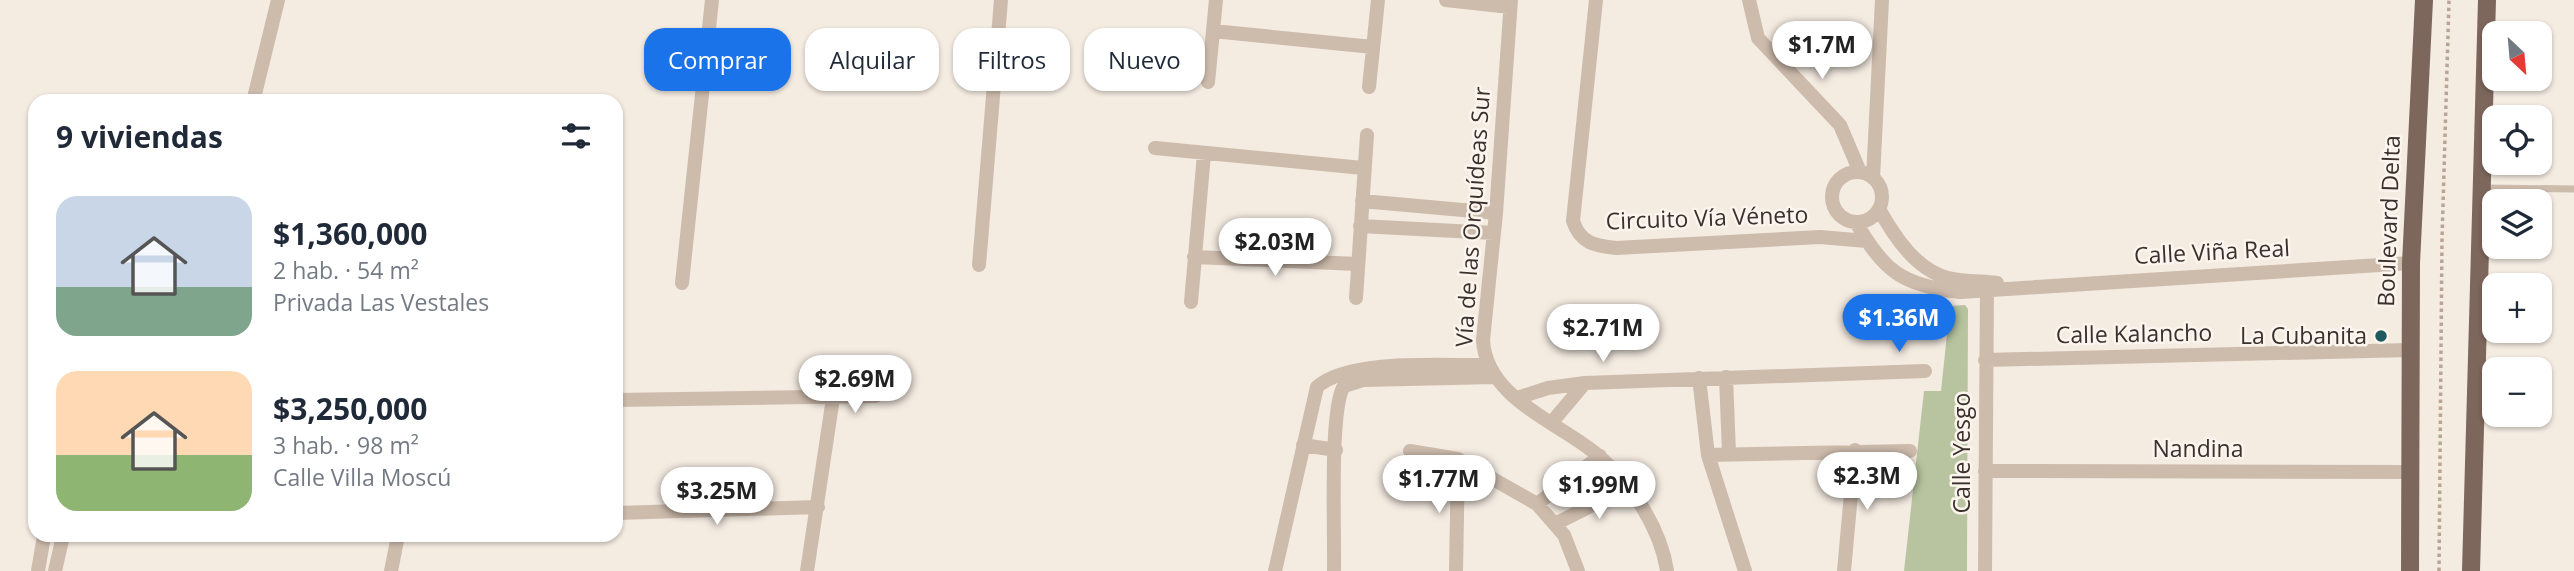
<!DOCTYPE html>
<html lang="es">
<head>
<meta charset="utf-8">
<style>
  :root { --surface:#fff; --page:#f2f2f3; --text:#1f2937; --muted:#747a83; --accent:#1a73e8 }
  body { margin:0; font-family:"Open Sans",sans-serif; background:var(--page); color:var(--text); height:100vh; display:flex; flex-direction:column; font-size:26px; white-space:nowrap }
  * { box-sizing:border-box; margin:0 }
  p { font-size:23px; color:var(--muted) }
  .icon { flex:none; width:38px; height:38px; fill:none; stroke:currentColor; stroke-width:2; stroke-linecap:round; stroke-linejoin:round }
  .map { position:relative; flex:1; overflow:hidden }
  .sheet { position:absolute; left:28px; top:94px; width:595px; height:448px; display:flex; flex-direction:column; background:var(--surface); border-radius:21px; box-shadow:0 2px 5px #0004 }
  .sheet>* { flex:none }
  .guide { position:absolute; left:644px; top:28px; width:665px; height:63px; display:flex; gap:14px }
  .needle { width:46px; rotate:154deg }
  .controls { position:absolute; left:2482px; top:21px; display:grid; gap:14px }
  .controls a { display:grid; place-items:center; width:70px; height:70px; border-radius:14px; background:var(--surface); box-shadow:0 2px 5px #0004; font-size:35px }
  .price { position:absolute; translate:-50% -60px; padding:0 16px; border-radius:24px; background:#fff; color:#222; font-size:23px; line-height:46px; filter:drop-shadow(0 2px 4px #0008) }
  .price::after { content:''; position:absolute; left:50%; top:42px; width:21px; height:16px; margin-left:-10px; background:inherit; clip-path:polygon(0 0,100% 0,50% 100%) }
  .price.current { background:var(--accent); color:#fff }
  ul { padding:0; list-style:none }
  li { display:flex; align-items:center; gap:21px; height:175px; padding:0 28px }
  li span { display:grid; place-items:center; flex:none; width:196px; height:140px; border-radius:21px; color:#555 }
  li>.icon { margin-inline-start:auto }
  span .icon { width:84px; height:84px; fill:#fffc; stroke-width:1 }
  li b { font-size:30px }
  h2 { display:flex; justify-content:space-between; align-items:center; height:84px; padding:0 28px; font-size:30px }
  .chip { padding:0 24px; border-radius:21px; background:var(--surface); box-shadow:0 2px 5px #0004; font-size:24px; line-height:63px }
  .chip.current { background:var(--accent); color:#fff }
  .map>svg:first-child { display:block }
  .green { fill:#b8c4a0 }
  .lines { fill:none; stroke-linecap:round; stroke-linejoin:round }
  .path { stroke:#b9a596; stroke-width:3.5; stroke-dasharray:3.5 3.5; stroke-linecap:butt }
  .lane { stroke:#cdbbac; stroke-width:7 }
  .street { stroke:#cdbbac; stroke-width:14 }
  .primary { stroke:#7d675c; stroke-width:18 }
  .poi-dot { fill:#1f5a5e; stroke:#fbf5ee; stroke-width:2.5 }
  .labels { text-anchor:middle; stroke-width:5; stroke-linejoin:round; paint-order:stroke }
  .street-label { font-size:23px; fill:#3b302b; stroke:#fbf5ee }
  .poi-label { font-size:23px; fill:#3b302b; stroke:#fbf5ee; text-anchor:end }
</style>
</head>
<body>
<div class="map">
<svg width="2574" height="571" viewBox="0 0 2574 571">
  <rect width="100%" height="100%" fill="#f4ebe1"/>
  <path class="green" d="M1965,305L1968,309L1967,571H1904L1924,391H1941L1950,306Z"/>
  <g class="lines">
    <path class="path" d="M2439,571L2442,240L2449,0"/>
    <path class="lane" d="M2484,188L2574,189"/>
    <path class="street" d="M1446,0L1510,7
      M1511,0L1496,213L1483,340C1486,399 1561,423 1600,457C1632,485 1661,529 1667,571
      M1596,0L1573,221C1580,243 1595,246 1616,248L1820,237L1867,241
      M1749,0L1758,38L1840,125L1860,172
      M1213,31L1373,47
      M1208,82L1216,0
      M1369,87L1378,0
      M253,102L278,0
      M1155,148L1363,168
      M1832 197a25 25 0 1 1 50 0a25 25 0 1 1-50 0Z
      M1873,178L1882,0
      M1362,201L1496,213
      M1879,209C1894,236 1916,270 1948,278C1964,282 1981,281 1997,283
      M1856,222C1883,271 1903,286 1960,292L2411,263
      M1360,226L1494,233
      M1194,257L1358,264
      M979,265L1001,0
      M682,283L712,0
      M1356,298L1367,135
      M1191,302L1204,154
      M1985,360L2410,350
      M1726,377L1729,453
      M1699,378L1708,455L1745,571
      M1517,398L1548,388L1585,383L1925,371
      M616,400L876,396
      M1552,422L1585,383
      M1303,445L1336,450
      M1410,451L1458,459L1537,504L1564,535L1578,571
      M1708,455L1910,451
      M1985,471L2410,472
      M1537,504L1600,456
      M616,513L818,507
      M1555,524L1628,487
      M38,571L44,536
      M55,571L63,536
      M391,571L398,536
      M807,571L833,398
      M1275,571L1317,387C1350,358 1442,366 1488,365
      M1334,571C1335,537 1329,408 1344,386L1363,380L1495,377
      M1456,571L1458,459
      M1844,571L1855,450
      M1985,571L1987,285"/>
    <path class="primary" d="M2410,571L2411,263L2424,0
      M2471,571L2487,0"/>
  </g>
  <circle class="poi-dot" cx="2381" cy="336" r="7"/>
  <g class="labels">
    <g class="street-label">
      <text transform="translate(1473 217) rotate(-86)" y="8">Vía de las Orquídeas Sur</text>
      <text transform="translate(1707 218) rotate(-2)" y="8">Circuito Vía Véneto</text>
      <text transform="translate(2389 221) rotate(-88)" y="8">Boulevard Delta</text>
      <text transform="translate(2212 252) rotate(-3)" y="8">Calle Viña Real</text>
      <text transform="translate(2134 334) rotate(-1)" y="8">Calle Kalancho</text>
      <text x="2198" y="457">Nandina</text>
      <text transform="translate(1962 453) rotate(-90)" y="8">Calle Yesgo</text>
    </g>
    <g class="poi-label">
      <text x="2367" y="344">La Cubanita</text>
    </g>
  </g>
</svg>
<div class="controls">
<a><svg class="needle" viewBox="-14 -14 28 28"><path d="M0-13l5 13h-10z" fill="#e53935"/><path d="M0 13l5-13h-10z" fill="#747a83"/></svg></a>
<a><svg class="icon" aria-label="locate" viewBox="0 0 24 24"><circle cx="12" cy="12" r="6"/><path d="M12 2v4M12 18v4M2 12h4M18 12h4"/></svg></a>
<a><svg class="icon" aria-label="layers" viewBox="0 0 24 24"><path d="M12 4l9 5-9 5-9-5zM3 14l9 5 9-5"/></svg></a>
<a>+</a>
<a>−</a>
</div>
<b class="price" style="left:1822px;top:81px">$1.7M</b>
<b class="price" style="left:1275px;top:278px">$2.03M</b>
<b class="price current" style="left:1899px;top:354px">$1.36M</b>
<b class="price" style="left:1603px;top:364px">$2.71M</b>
<b class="price" style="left:855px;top:415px">$2.69M</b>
<b class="price" style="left:1867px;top:512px">$2.3M</b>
<b class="price" style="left:1439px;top:515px">$1.77M</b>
<b class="price" style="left:1599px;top:521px">$1.99M</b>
<b class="price" style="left:717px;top:527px">$3.25M</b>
<div class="guide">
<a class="chip current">Comprar</a>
<a class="chip">Alquilar</a>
<a class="chip">Filtros</a>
<a class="chip">Nuevo</a>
</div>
<section class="sheet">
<h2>9 viviendas<svg class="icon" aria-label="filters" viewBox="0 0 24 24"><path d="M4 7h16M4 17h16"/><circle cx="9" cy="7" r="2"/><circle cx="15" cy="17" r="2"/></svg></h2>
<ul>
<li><span style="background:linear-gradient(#c9d6e8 65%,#7fa58c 0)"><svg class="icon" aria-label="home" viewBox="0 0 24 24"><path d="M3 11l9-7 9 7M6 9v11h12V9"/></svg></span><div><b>$1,360,000</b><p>2 hab. · 54 m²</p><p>Privada Las Vestales</p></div></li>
<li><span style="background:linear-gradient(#ffd9b3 60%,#8fb573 0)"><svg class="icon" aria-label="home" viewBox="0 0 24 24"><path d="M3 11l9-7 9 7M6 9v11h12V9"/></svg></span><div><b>$3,250,000</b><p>3 hab. · 98 m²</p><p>Calle Villa Moscú</p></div></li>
</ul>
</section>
</div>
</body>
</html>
